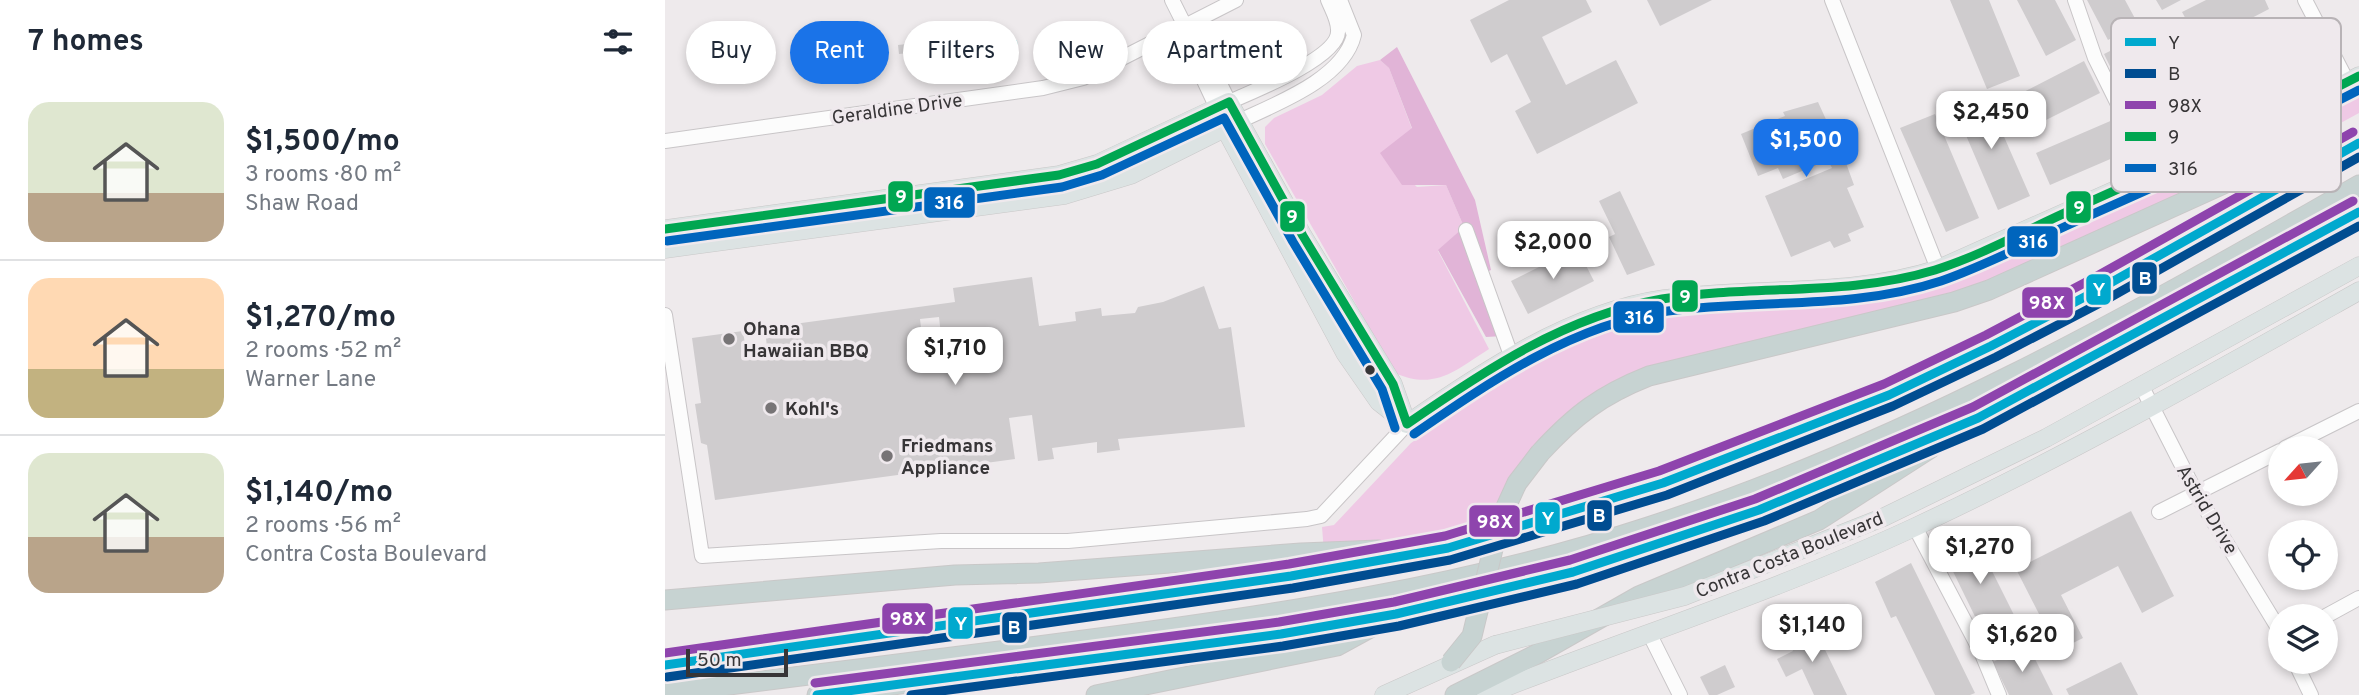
<!DOCTYPE html>
<html lang="en">
<head>
<meta charset="utf-8">
<style>
  :root { --surface:#fff; --page:#f2f2f3; --text:#1f2937; --muted:#747a83; --line:#e0e1e3; --accent:#1a73e8 }
  body { margin:0; font-family:Overpass,sans-serif; background:var(--page); color:var(--text); height:100vh; display:flex; flex-direction:column; font-size:26px; white-space:nowrap }
  * { box-sizing:border-box; margin:0 }
  p { font-size:23px; color:var(--muted) }
  .icon { flex:none; width:38px; height:38px; fill:none; stroke:currentColor; stroke-width:2; stroke-linecap:round; stroke-linejoin:round }
  .map { position:relative; flex:1; overflow:hidden }
  .drawer { display:flex; flex-direction:column; background:var(--surface); width:665px }
  .drawer>* { flex:none }
  .hud { position:absolute; left:21px; top:21px; width:665px; height:63px; display:flex; gap:14px }
  .needle { width:46px; rotate:243deg }
  .tools { position:absolute; left:1603px; top:436px; display:grid; gap:14px }
  .tools a { display:grid; place-items:center; width:70px; height:70px; border-radius:50%; background:var(--surface); box-shadow:0 4px 10px #0003; font-size:35px }
  .scale { position:absolute; left:21px; bottom:18px; width:102px; box-sizing:border-box; padding-left:7px; border:4px solid #373537; border-top:0; font-size:19px; line-height:24px; white-space:nowrap; color:#373537; -webkit-text-stroke:5px #efe9ed; paint-order:stroke }
  .price { position:absolute; translate:-50% -60px; padding:0 16px; border-radius:14px; background:#fff; color:#222; font-size:23px; line-height:46px; filter:drop-shadow(0 2px 4px #0008) }
  .price::after { content:''; position:absolute; left:50%; top:42px; width:21px; height:16px; margin-left:-10px; background:inherit; clip-path:polygon(0 0,100% 0,50% 100%) }
  .price.selected { background:var(--accent); color:#fff }
  ul { padding:0; list-style:none }
  li { display:flex; align-items:center; gap:21px; height:175px; padding:0 28px }
  li+li { border-top:2px solid var(--line) }
  li span { display:grid; place-items:center; flex:none; width:196px; height:140px; border-radius:21px; color:#555 }
  li>.icon { margin-inline-start:auto }
  span .icon { width:84px; height:84px; fill:#fffc; stroke-width:1 }
  li b { font-size:30px }
  h2 { display:flex; justify-content:space-between; align-items:center; height:84px; padding:0 28px; font-size:30px }
  .pill { padding:0 24px; border-radius:32px; background:var(--surface); box-shadow:0 4px 10px #0003; font-size:24px; line-height:63px }
  .pill.selected { background:var(--accent); color:#fff }
  main { display:flex; flex:1; min-height:0 }
  .map>svg:first-child { display:block }
  .green { fill:#efc9e5 }
  .forest { fill:#e1b4d7 }
  .water { fill:#4ccac3 }
  .building { fill:#cfccce; fill-rule:evenodd }
  .lines { fill:none; stroke-linecap:round; stroke-linejoin:round }
  .minor-casing { stroke:#c8c5c7; stroke-width:16 }
  .major-casing { stroke:#c9c8c8; stroke-width:19 }
  .highway-casing { stroke:#c9c8c8; stroke-width:21 }
  .minor { stroke:#fcfcfc; stroke-width:14 }
  .major { stroke:#dce3e3; stroke-width:18 }
  .highway { stroke:#c7d3d2; stroke-width:19 }
  .major-bridge-casing { stroke:#c9c8c8; stroke-width:19; stroke-linecap:butt }
  .highway-bridge-casing { stroke:#c9c8c8; stroke-width:21; stroke-linecap:butt }
  .major-bridge { stroke:#dce3e3; stroke-width:18 }
  .highway-bridge { stroke:#c7d3d2; stroke-width:19 }
  .bus-1-casing { stroke:#efe9ed; stroke-width:14 }
  .bus-2-casing { stroke:#efe9ed; stroke-width:14 }
  .bus-3-casing { stroke:#efe9ed; stroke-width:14 }
  .bus-4-casing { stroke:#efe9ed; stroke-width:14 }
  .bus-5-casing { stroke:#efe9ed; stroke-width:14 }
  .bus-1 { stroke:#00a9ce; stroke-width:9 }
  .bus-2 { stroke:#004d91; stroke-width:9 }
  .bus-3 { stroke:#8e44ad; stroke-width:9 }
  .bus-4 { stroke:#00a651; stroke-width:9 }
  .bus-5 { stroke:#0065bd; stroke-width:9 }
  .poi-dot { fill:#777476; stroke:#efe9ed; stroke-width:2.5 }
  .bus-dot { fill:#373537; stroke:#efe9ed; stroke-width:2.5 }
  .labels { text-anchor:middle; stroke-width:7; stroke-linejoin:round; paint-order:stroke }
  .street-label { font-size:19px; fill:#373537; stroke:#efe9ed }
  .poi-label { font-size:19px; font-weight:bold; fill:#373537; stroke:#efe9ed; text-anchor:start }
  .key { fill:#efe9ed; stroke:#b8b3b6; stroke-width:2 }
  .key-label { font-size:19px; fill:#373537 }
  .line-badge { stroke:#efe9ed; stroke-width:2.5 }
  .badge-label { font-size:19px; text-anchor:middle; font-weight:bold; fill:#fff }
</style>
</head>
<body>
<main>
<section class="drawer">
<h2>7 homes<svg class="icon" aria-label="filters" viewBox="0 0 24 24"><path d="M4 7h16M4 17h16"/><circle cx="9" cy="7" r="2"/><circle cx="15" cy="17" r="2"/></svg></h2>
<ul>
<li><span style="background:linear-gradient(#dfe7d0 65%,#b9a48a 0)"><svg class="icon" aria-label="home" viewBox="0 0 24 24"><path d="M3 11l9-7 9 7M6 9v11h12V9"/></svg></span><div><b>$1,500/mo</b><p>3 rooms · 80 m²</p><p>Shaw Road</p></div></li>
<li><span style="background:linear-gradient(#ffd9b3 65%,#c2b280 0)"><svg class="icon" aria-label="home" viewBox="0 0 24 24"><path d="M3 11l9-7 9 7M6 9v11h12V9"/></svg></span><div><b>$1,270/mo</b><p>2 rooms · 52 m²</p><p>Warner Lane</p></div></li>
<li><span style="background:linear-gradient(#dfe7d0 60%,#b9a48a 0)"><svg class="icon" aria-label="home" viewBox="0 0 24 24"><path d="M3 11l9-7 9 7M6 9v11h12V9"/></svg></span><div><b>$1,140/mo</b><p>2 rooms · 56 m²</p><p>Contra Costa Boulevard</p></div></li>
</ul>
</section>
<div class="map">
<svg width="1694" height="695" viewBox="0 0 1694 695">
  <rect width="100%" height="100%" fill="#eeeaec"/>
  <path class="green" d="M715,60L724,68L747,129L716,154L752,187L781,185L799,227L773,251L824,349C791,370 770,391 730,373L600,144V127L609,118L657,95L692,66Z
    M1694,92V113L1591,169L1324,290L1024,365L924,405L835,520L783,548L659,552L657,527L669,525L746,443L808,400L917,337L951,324L1013,311L1170,306L1218,299L1285,279L1576,151C1614,147 1645,133 1672,107L1671,103Z"/>
  <path class="forest" d="M732,47L810,200L826,270L815,275L838,336L821,337L773,250L799,227L781,185H737L715,153L747,128L724,68L715,60Z"/>
  <path class="water" d="M348,37L352,41L353,52L342,54L336,51V46H341L342,38Z"/>
  <path class="building" d="M844,0H921L927,12L877,37L901,85L951,60L973,103L872,154L850,111L866,102L842,54L826,63L805,20Z
    M982,0H1047L995,26Z
    M1285,0H1324L1355,76L1322,89Z
    M1352,0H1390L1411,40L1381,56Z
    M1422,0H1460L1473,24L1443,40Z
    M1491,0H1516L1497,10Z
    M1541,0H1600L1604,9L1535,45L1517,12Z
    M1469,39L1513,130L1483,145L1439,54Z
    M251,43L252,52L234,54L233,45Z
    M1419,61L1435,93L1359,131L1343,100Z
    M1319,91L1365,196L1333,210L1288,105Z
    M1153,102L1181,163L1189,185L1182,188L1199,227L1183,234L1186,241L1169,248L1165,241L1126,257L1100,196L1167,168L1163,160L1118,179L1113,168L1093,176L1076,134L1120,116L1118,112Z
    M1270,114L1314,218L1281,232L1235,128Z
    M1450,119L1464,151L1385,185L1371,153Z
    M955,191L990,265L962,275L944,237L950,234L934,201Z
    M912,248L929,281L863,314L846,281Z
    M367,277L374,326L411,321L410,312L436,308L437,316L470,313L473,307L498,302L539,286L554,329L566,327L580,427L453,439L455,450L432,453V442L387,448L389,459L373,461L367,415L344,418L350,459L50,500L42,445L36,443L30,404L36,403L27,338L78,331L81,351L102,348L100,328L290,302L288,288ZM274,317L276,335L257,337L255,319Z
    M1466,511L1509,596L1477,613L1453,566L1396,595L1418,638L1406,644L1409,650L1396,657L1351,569Z
    M1309,535L1352,621L1320,637L1278,551Z
    M1246,563L1310,693L1305,695H1270L1231,616L1226,618L1210,582Z
    M1148,625L1182,695H1149L1137,669L1121,677L1112,659L1128,651L1126,645L1133,642L1129,634Z
    M1363,645L1388,695H1344L1328,662Z
    M1456,662L1473,695H1404L1401,689Z
    M1060,665L1070,687L1052,695H1044L1035,677Z"/>
  <g class="lines">
    <defs>
      <path id="minor" d="M507,0L528,42V57L551,106
        M1167,0L1273,269
        M1410,0L1430,58L1488,175
        M1640,0L1683,83
        M528,42L538,49L564,102C587,92 672,58 673,32C674,21 667,10 663,0
        M566,125C605,106 678,81 689,35L675,0
        M0,141L378,88L418,78L571,0
        M801,230L847,358
        M0,315L37,556L276,541H403L642,519L656,516L742,424
        M1476,385L1531,493L1615,631
        M1620,448L1694,411
        M1494,512L1615,451
        M1250,527L1317,654L1334,695
        M1661,616L1694,598
        M984,633L1015,695
        M1630,662L1646,695"/>
      <path id="major" d="M555,119L680,353L714,402L742,424
        M0,229L394,175L432,164L564,102L638,236L728,384L742,424
        M0,249L400,195L466,175L558,129
        M742,424C817,372 906,312 999,299C1091,286 1183,298 1273,269L1623,113L1694,76
        M1219,517L1381,438L1694,266
        M719,695L830,645
        M821,695C964,638 1110,592 1250,527C1402,456 1548,373 1694,291"/>
      <path id="highway" d="M875,453C910,415 936,395 984,376L1289,302L1324,290L1583,173L1644,167
        M0,600L290,575L374,573L636,553L714,550
        M0,665L626,576L783,548L998,483L1224,395L1326,346L1431,291L1694,143
        M0,693C140,676 279,658 419,640C609,615 800,587 983,527C1238,444 1462,318 1694,185
        M152,695L616,634L731,614L908,572L1094,510L1313,418L1694,212
        M431,695L672,646L716,622
        M790,695L872,654L974,596L1154,520L1266,448"/>
    </defs>
    <use href="#minor" class="minor-casing"/>
    <use href="#major" class="major-casing"/>
    <use href="#highway" class="highway-casing"/>
    <use href="#minor" class="minor"/>
    <use href="#major" class="major"/>
    <use href="#highway" class="highway"/>
    <defs>
      <path id="major-bridge" d="M830,645L1020,596L1219,517"/>
      <path id="highway-bridge" d="M786,662L807,636L835,520L852,483L875,453"/>
    </defs>
    <use href="#major-bridge" class="major-bridge-casing"/>
    <use href="#highway-bridge" class="highway-bridge-casing"/>
    <use href="#major-bridge" class="major-bridge"/>
    <use href="#highway-bridge" class="highway-bridge"/>
    <defs>
      <path id="bus-1" d="M0,665L626,576L783,548L998,483L1224,395L1326,346L1431,291L1694,143
        M152,695L616,634L731,614L908,572L1094,510L1313,418L1694,212"/>
      <path id="bus-2" d="M2,677L628,588L785,560L1002,495L1228,406L1331,357L1437,302L1694,157
        M246,695L618,646L734,626L912,584L1099,521L1318,429L1694,226"/>
      <path id="bus-3" d="M0,653L624,564L780,536L994,471L1219,384L1321,335L1425,280L1688,132
        M150,683L614,622L729,602L905,560L1090,499L1308,407L1688,201"/>
      <path id="bus-4" d="M0,229L394,175L432,164L564,102L638,236L728,384L742,424
        M742,424C820,370 901,316 997,299C1088,284 1181,297 1270,270C1318,255 1365,228 1411,208C1506,165 1601,124 1694,76"/>
      <path id="bus-5" d="M2,241L397,187L437,175L559,118L628,242L717,389L730,428
        M749,434C826,381 909,324 1003,311C1094,299 1188,310 1276,281C1325,264 1373,238 1421,217C1513,176 1605,136 1694,90"/>
    </defs>
    <use href="#bus-1" class="bus-1-casing"/>
    <use href="#bus-2" class="bus-2-casing"/>
    <use href="#bus-3" class="bus-3-casing"/>
    <use href="#bus-4" class="bus-4-casing"/>
    <use href="#bus-5" class="bus-5-casing"/>
    <use href="#bus-1" class="bus-1"/>
    <use href="#bus-2" class="bus-2"/>
    <use href="#bus-3" class="bus-3"/>
    <use href="#bus-4" class="bus-4"/>
    <use href="#bus-5" class="bus-5"/>
  </g>
  <g class="poi-dot">
    <circle cx="64" cy="339" r="7"/>
    <circle cx="106" cy="408" r="7"/>
    <circle cx="222" cy="456" r="7"/>
  </g>
  <circle class="bus-dot" cx="705" cy="370" r="6"/>
  <g class="labels">
    <g class="street-label">
      <text transform="translate(232 108) rotate(-8)" y="7">Geraldine Drive</text>
      <text transform="translate(1543 509) rotate(59)" y="7">Astrid Drive</text>
      <text transform="translate(1124 554) rotate(-22)" y="7">Contra Costa Boulevard</text>
    </g>
    <g class="poi-label">
      <text x="78" y="335">Ohana<tspan x="78" dy="22">Hawaiian BBQ</tspan></text>
      <text x="120" y="415">Kohl's</text>
      <text x="236" y="452">Friedmans<tspan x="236" dy="22">Appliance</tspan></text>
    </g>
  </g>
  <rect x="1446" y="18" width="230" height="174" rx="10" class="key"/>
  <rect x="1460" y="38" width="31" height="8" fill="#00a9ce"/>
  <rect x="1460" y="69" width="31" height="9" fill="#004d91"/>
  <rect x="1460" y="101" width="31" height="8" fill="#8e44ad"/>
  <rect x="1460" y="132" width="31" height="9" fill="#00a651"/>
  <rect x="1460" y="164" width="31" height="8" fill="#0065bd"/>
  <g class="key-label">
    <text x="1503" y="49">Y</text>
    <text x="1503" y="80">B</text>
    <text x="1503" y="112">98X</text>
    <text x="1503" y="143">9</text>
    <text x="1503" y="175">316</text>
  </g>
  <g class="line-badge">
    <rect x="222" y="180" width="27" height="33" rx="7" fill="#00a651"/>
    <rect x="258" y="186" width="53" height="33" rx="7" fill="#0065bd"/>
    <rect x="1400" y="190" width="27" height="34" rx="7" fill="#00a651"/>
    <rect x="614" y="200" width="27" height="33" rx="7" fill="#00a651"/>
    <rect x="1341" y="225" width="53" height="33" rx="7" fill="#0065bd"/>
    <rect x="1466" y="261" width="27" height="34" rx="7" fill="#004d91"/>
    <rect x="1420" y="273" width="27" height="33" rx="7" fill="#00a9ce"/>
    <rect x="1006" y="279" width="28" height="34" rx="7" fill="#00a651"/>
    <rect x="1356" y="286" width="53" height="33" rx="7" fill="#8e44ad"/>
    <rect x="947" y="300" width="53" height="34" rx="7" fill="#0065bd"/>
    <rect x="921" y="499" width="27" height="33" rx="7" fill="#004d91"/>
    <rect x="869" y="501" width="27" height="34" rx="7" fill="#00a9ce"/>
    <rect x="803" y="504" width="53" height="34" rx="7" fill="#8e44ad"/>
    <rect x="216" y="602" width="53" height="33" rx="7" fill="#8e44ad"/>
    <rect x="282" y="606" width="27" height="34" rx="7" fill="#00a9ce"/>
    <rect x="336" y="611" width="27" height="33" rx="7" fill="#004d91"/>
  </g>
  <g class="badge-label">
    <text x="236" y="203">9</text>
    <text x="284" y="209">316</text>
    <text x="1414" y="214">9</text>
    <text x="627" y="223">9</text>
    <text x="1368" y="248">316</text>
    <text x="1480" y="285">B</text>
    <text x="1434" y="296">Y</text>
    <text x="1020" y="303">9</text>
    <text x="1382" y="309">98X</text>
    <text x="974" y="324">316</text>
    <text x="934" y="522">B</text>
    <text x="883" y="525">Y</text>
    <text x="830" y="528">98X</text>
    <text x="243" y="625">98X</text>
    <text x="296" y="630">Y</text>
    <text x="349" y="634">B</text>
  </g>
</svg>
<div class="tools">
<a><svg class="needle" viewBox="-14 -14 28 28"><path d="M0-13l5 13h-10z" fill="#e53935"/><path d="M0 13l5-13h-10z" fill="#747a83"/></svg></a>
<a><svg class="icon" aria-label="locate" viewBox="0 0 24 24"><circle cx="12" cy="12" r="6"/><path d="M12 2v4M12 18v4M2 12h4M18 12h4"/></svg></a>
<a><svg class="icon" aria-label="layers" viewBox="0 0 24 24"><path d="M12 4l9 5-9 5-9-5zM3 14l9 5 9-5"/></svg></a>
</div>
<div class="scale">50 m</div>
<b class="price" style="left:1326px;top:151px">$2,450</b>
<b class="price selected" style="left:1141px;top:179px">$1,500</b>
<b class="price" style="left:888px;top:281px">$2,000</b>
<b class="price" style="left:290px;top:387px">$1,710</b>
<b class="price" style="left:1315px;top:586px">$1,270</b>
<b class="price" style="left:1147px;top:664px">$1,140</b>
<b class="price" style="left:1357px;top:674px">$1,620</b>
<div class="hud">
<a class="pill">Buy</a>
<a class="pill selected">Rent</a>
<a class="pill">Filters</a>
<a class="pill">New</a>
<a class="pill">Apartment</a>
</div>
</div>
</main>
</body>
</html>
